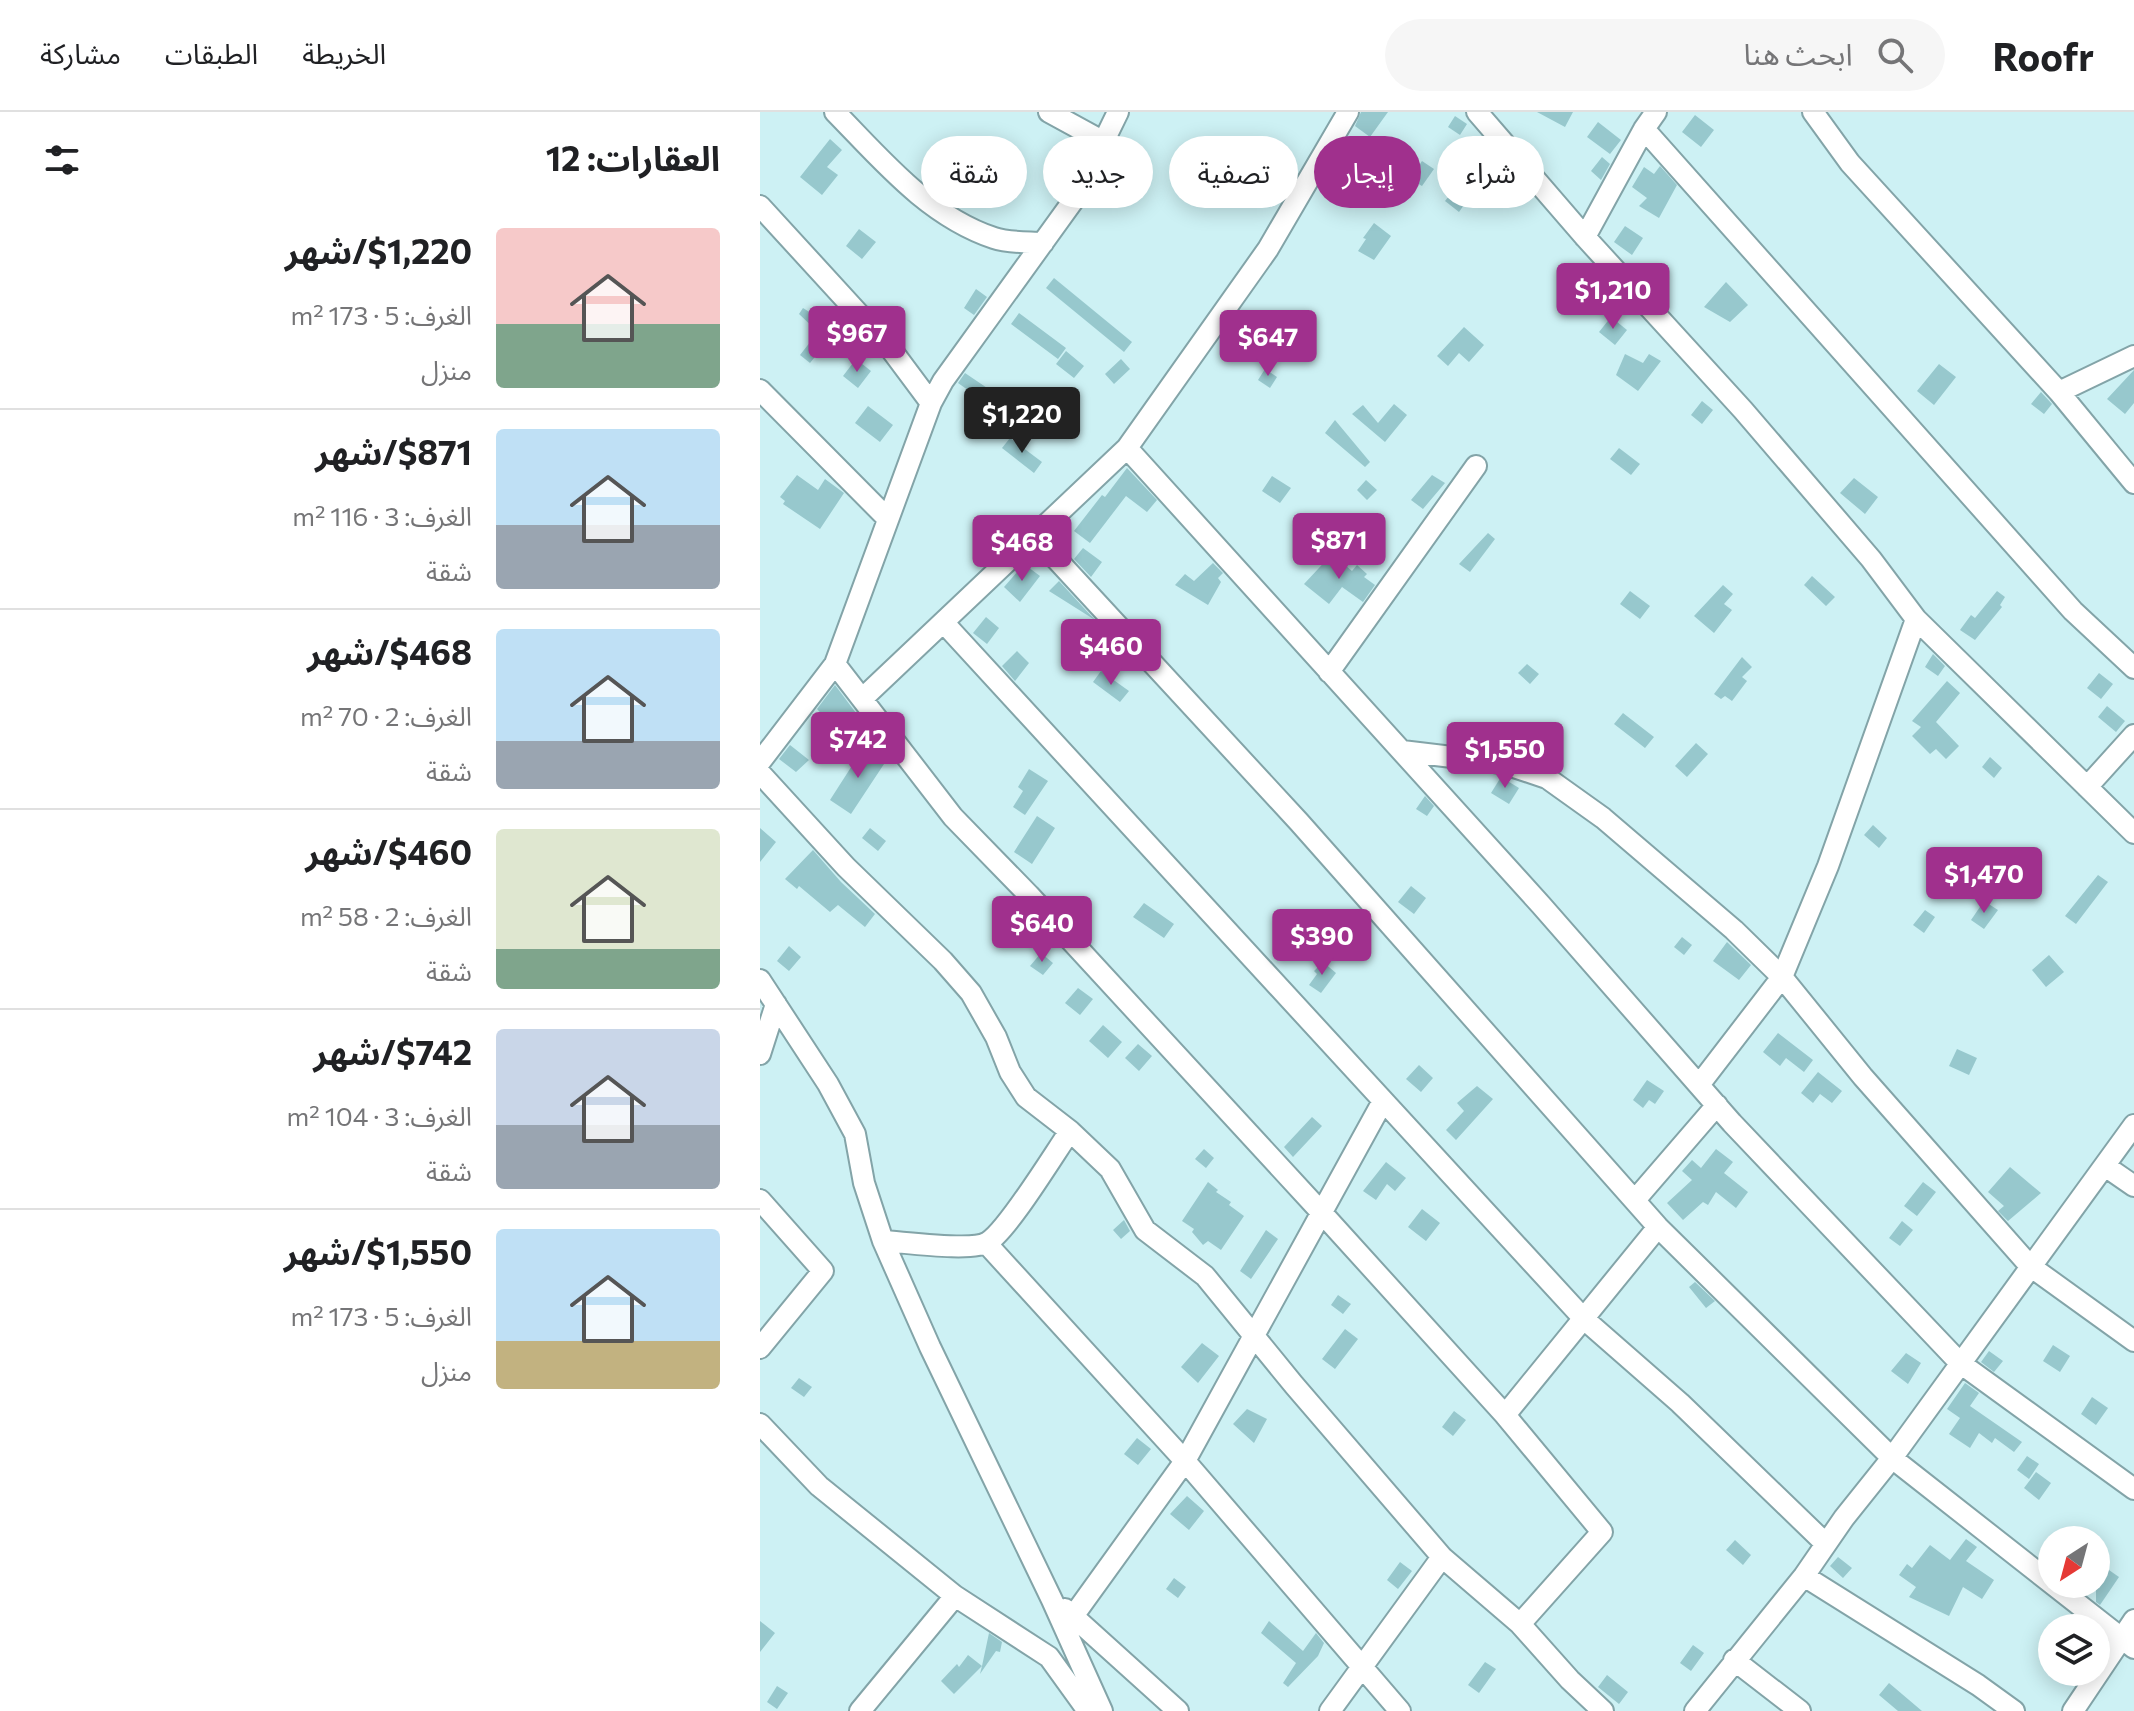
<!DOCTYPE html>
<html lang="ar">
<head>
<meta charset="utf-8">
<style>
  :root { --surface:#fff; --page:#f6f6f6; --text:#202124; --muted:#757577; --line:#e0e0e0; --accent:#a0308d }
  body { margin:0; font-family:Commissioner,"Noto Sans Arabic",sans-serif; background:var(--page); color:var(--text); direction:rtl; height:100vh; display:flex; flex-direction:column; font-size:30px; white-space:nowrap }
  * { box-sizing:border-box; margin:0 }
  p { font-size:26px; color:var(--muted) }
  .icon { flex:none; width:44px; height:44px; fill:none; stroke:currentColor; stroke-width:2; stroke-linecap:round; stroke-linejoin:round }
  .map { position:relative; flex:1; overflow:hidden; direction:ltr }
  .sheet { display:flex; flex-direction:column; background:var(--surface); width:760px }
  .sheet>* { flex:none }
  .hud { position:absolute; left:24px; top:24px; width:760px; height:72px; direction:rtl; display:flex; gap:16px }
  .needle { width:52px; rotate:216deg }
  .fabs { position:absolute; left:1278px; top:1414px; display:grid; gap:16px }
  .fabs a { display:grid; place-items:center; width:72px; height:72px; border-radius:50%; background:var(--surface); box-shadow:0 4px 20px #0003; font-size:40px }
  .price { position:absolute; translate:-50% -68px; padding:0 18px; border-radius:8px; background:var(--accent); color:#fff; font-size:26px; line-height:52px; filter:drop-shadow(0 2px 4px #0008) }
  .price::after { content:''; position:absolute; left:50%; top:48px; width:24px; height:18px; margin-left:-12px; background:inherit; clip-path:polygon(0 0,100% 0,50% 100%) }
  .price.on { background:#222; color:#fff }
  ul { padding:0; list-style:none }
  li { display:flex; align-items:center; gap:24px; height:200px; padding:0 40px }
  li+li { border-top:2px solid var(--line) }
  li span { display:grid; place-items:center; flex:none; width:224px; height:160px; border-radius:8px; color:#555 }
  li>.icon { margin-inline-start:auto }
  span .icon { width:96px; height:96px; fill:#fffc; stroke-width:1 }
  li b { font-size:34px }
  h2 { display:flex; justify-content:space-between; align-items:center; height:96px; padding:0 40px; font-size:34px }
  .pill { padding:0 28px; border-radius:36px; background:var(--surface); box-shadow:0 4px 20px #0003; font-size:28px; line-height:72px }
  .pill.on { background:var(--accent); color:#fff }
  header { display:flex; align-items:center; gap:48px; box-sizing:border-box; height:112px; padding:0 40px; background:var(--surface); border-bottom:2px solid var(--line) }
  header strong { font-size:38px }
  nav { display:flex; gap:44px; margin-inline-start:auto; font-size:28px }
  .search { width:560px; height:72px; background:var(--page); display:flex; align-items:center; gap:20px; box-sizing:border-box; padding:0 28px; border-radius:44px; color:var(--muted); font-size:30px }
  main { display:flex; flex:1; min-height:0 }
  .map>svg:first-child { display:block }
  .building { fill:#97c8cd }
  .lines { fill:none; stroke-linecap:round; stroke-linejoin:round }
  .minor-casing { stroke:#83a4a8; stroke-width:24 }
  .minor { stroke:#fff; stroke-width:20 }
</style>
</head>
<body>
<header>
<strong>Roofr</strong>
<div class="search"><svg class="icon" aria-label="search" viewBox="0 0 24 24"><circle cx="10" cy="10" r="6"/><path d="M15 15l6 6"/></svg>ابحث هنا</div>
<nav><a>الخريطة</a><a>الطبقات</a><a>مشاركة</a></nav>
</header>
<main>
<div class="map">
<svg width="1374" height="1599" viewBox="0 0 1374 1599">
  <rect width="100%" height="100%" fill="#cdf1f4"/>
  <path class="building" d="M601,0H628L610,25L595,14Z
    M777,0H813L805,15Z
    M935,3L954,18L941,35L922,20Z
    M695,4L707,12L700,23L688,15Z
    M838,10L861,28L850,42L827,25Z
    M70,27L82,38L67,55L78,63L62,83L40,65Z
    M842,45L850,52L841,68L831,59Z
    M662,49L674,57L662,74L650,67Z
    M900,54L917,73L899,106L879,94L887,86L872,75L884,55L894,62Z
    M241,55L263,71L252,86L230,68Z
    M697,74L711,83L699,100L685,89Z
    M614,111L631,124L614,148L598,139L606,127L603,126Z
    M865,114L883,126L872,143L854,130Z
    M99,117L116,130L102,147L86,134Z
    M294,166L372,230L364,240L286,176Z
    M966,170L988,193L970,210L944,195Z
    M216,177L227,185L214,203L204,196Z
    M818,177L829,185L820,199L809,191Z
    M43,196L81,220L71,235L66,231L50,251L40,243L58,220L39,202Z
    M259,201L306,236L298,247L251,212Z
    M851,205L867,218L855,233L839,220Z
    M704,215L724,233L709,250L699,241L688,254L677,244Z
    M306,239L324,254L314,266L296,252Z
    M865,242L883,251L889,242L901,249L878,279L856,263Z
    M96,247L111,259L98,276L83,264Z
    M361,247L370,257L354,272L345,262Z
    M1179,252L1196,265L1174,293L1157,279Z
    M505,257L517,265L510,276L498,268Z
    M1374,258V291L1365,302L1347,287Z
    M205,261L239,284L232,295L198,271Z
    M1281,280L1292,292L1284,302L1271,292Z
    M942,289L953,298L942,312L931,303Z
    M634,292L647,303L625,330L592,302L603,293L618,311Z
    M108,294L133,313L120,330L95,311Z
    M575,308L610,350L605,355L565,321Z
    M250,326L282,350L274,361L242,336Z
    M859,336L880,352L871,363L850,347Z
    M367,356L397,388L387,400L366,384L330,431L314,419L342,383L345,385Z
    M37,363L58,378L65,367L84,381L60,417L23,392L25,389L20,385Z
    M672,363L685,371L663,397L651,388Z
    M512,364L531,376L520,391L502,379Z
    M1094,366L1118,385L1105,402L1080,381Z
    M606,368L617,378L607,388L597,378Z
    M728,421L735,427L710,460L699,452Z
    M323,436L342,450L331,465L314,447Z
    M572,442L592,459L597,453L607,462L604,465L615,473L603,490L582,475L569,492L544,472Z
    M453,451L463,461L458,466L461,470L448,493L415,473L425,462L434,469Z
    M264,452L280,464L260,490L244,475Z
    M1052,464L1075,485L1066,494L1044,473Z
    M299,469L335,508L289,479Z
    M963,473L973,482L964,492L972,498L954,521L934,504Z
    M870,479L890,494L880,507L860,492Z
    M1237,479L1245,485L1240,493L1242,495L1215,528L1200,518L1211,503L1215,506Z
    M226,505L239,516L227,532L213,521Z
    M257,539L269,551L255,569L242,554Z
    M1173,542L1185,554L1178,564L1165,555Z
    M982,545L992,555L982,565L987,569L972,589L965,584L961,587L954,582Z
    M767,552L779,562L770,572L758,561Z
    M341,559L369,579L360,590L333,570Z
    M1339,561L1353,572L1341,587L1327,576Z
    M1187,569L1200,581L1176,610L1199,634L1186,647L1176,637L1170,642L1152,624L1161,615L1152,609Z
    M75,573L96,601L95,610L81,623L57,597Z
    M1347,594L1365,609L1356,620L1338,605Z
    M863,601L894,625L885,636L854,612Z
    M936,631L948,642L927,665L915,654Z
    M30,633L49,648L36,660L19,647Z
    M104,635L126,649L91,702L70,688Z
    M1230,645L1242,656L1234,666L1222,655Z
    M269,657L288,669L265,703L253,695L263,679L258,675Z
    M741,665L759,676L749,692L731,681Z
    M665,684L674,694L667,704L656,697Z
    M277,704L295,716L272,752L254,740Z
    M1113,713L1127,726L1119,736L1104,723Z
    M0,716L16,730L0,750Z
    M110,716L126,729L118,739L102,726Z
    M53,738L81,770L115,802L105,815L78,793L70,800L39,774L37,777L25,767Z
    M1338,763L1348,770L1316,812L1305,804Z
    M651,774L666,786L654,802L638,790Z
    M1224,789L1238,798L1224,817L1211,808Z
    M384,791L414,812L404,826L373,805Z
    M1165,798L1175,805L1164,821L1153,813Z
    M538,824L558,838L549,849L530,837Z
    M922,825L932,833L924,843L914,835Z
    M967,830L991,853L979,868L953,849Z
    M29,834L41,845L29,859L17,849Z
    M281,841L293,851L283,863L270,854Z
    M1289,843L1304,860L1286,875L1272,858Z
    M563,850L576,861L561,881L549,873L557,862L554,859Z
    M318,876L333,887L320,903L305,891Z
    M343,913L362,930L348,946L329,929Z
    M1018,921L1053,948L1044,960L1026,946L1020,954L1003,940Z
    M378,932L392,944L379,959L365,946Z
    M1197,937L1217,946L1209,963L1189,954Z
    M659,953L673,966L661,980L646,967Z
    M1058,960L1082,979L1072,991L1060,982L1053,991L1041,981Z
    M887,968L904,979L895,992L889,988L883,996L873,988Z
    M717,974L733,987L696,1028L686,1018L704,999L697,991Z
    M552,1005L562,1014L533,1045L524,1035Z
    M444,1037L454,1046L446,1056L435,1047Z
    M956,1037L973,1050L964,1061L988,1080L976,1096L956,1080L948,1093L943,1090L923,1108L907,1091L932,1068L922,1059L932,1048L941,1056Z
    M626,1050L646,1066L635,1079L627,1072L616,1088L603,1079Z
    M1250,1055L1281,1081L1248,1109L1238,1099L1244,1094L1228,1080Z
    M448,1070L458,1078L456,1080L471,1090L469,1093L484,1104L461,1138L448,1129L443,1133L432,1120L434,1117L422,1109Z
    M1163,1070L1176,1080L1157,1104L1144,1094Z
    M662,1097L680,1111L666,1129L648,1115Z
    M364,1108L370,1119L361,1127L353,1118Z
    M1142,1109L1153,1118L1140,1134L1129,1126Z
    M506,1118L518,1127L491,1167L480,1159Z
    M935,1170L955,1189L946,1196L929,1175Z
    M578,1183L591,1192L583,1202L571,1193Z
    M585,1217L598,1227L575,1257L562,1247Z
    M442,1231L459,1244L438,1271L421,1255Z
    M1293,1233L1310,1244L1300,1260L1283,1249Z
    M1229,1239L1243,1249L1234,1260L1221,1250Z
    M1146,1241L1161,1251L1148,1272L1131,1259Z
    M39,1266L52,1275L44,1285L31,1276Z
    M1205,1271L1219,1281L1210,1294L1262,1330L1254,1340L1235,1326L1232,1331L1219,1321L1210,1336L1189,1322L1200,1306L1187,1297Z
    M1332,1285L1348,1296L1336,1313L1321,1302Z
    M487,1297L507,1307L494,1331L473,1312Z
    M694,1299L706,1308L693,1324L682,1315Z
    M377,1326L391,1337L378,1353L364,1342Z
    M1267,1344L1279,1352L1269,1367L1257,1358Z
    M1276,1360L1291,1371L1279,1388L1264,1376Z
    M427,1384L444,1399L429,1418L410,1402Z
    M1206,1427L1217,1435L1206,1449L1234,1468L1222,1487L1203,1475L1189,1504L1149,1485L1156,1475L1139,1463L1147,1452L1152,1456L1170,1433L1190,1448Z
    M975,1428L991,1443L983,1453L966,1438Z
    M1078,1445L1092,1456L1083,1466L1070,1454Z
    M1336,1449L1359,1465L1340,1493L1336,1490Z
    M640,1450L652,1459L638,1477L627,1468Z
    M414,1466L426,1475L418,1486L406,1477Z
    M0,1509L15,1521L0,1540Z
    M509,1509L543,1539L556,1521L564,1531L558,1544L528,1575L523,1571L536,1551L501,1521Z
    M229,1521L242,1530L240,1540L236,1539L220,1562L222,1554L194,1582L181,1569L197,1552L199,1555L208,1543L222,1554Z
    M933,1533L944,1541L931,1559L920,1551Z
    M725,1550L736,1557L719,1581L708,1573Z
    M847,1563L868,1580L859,1592L838,1575Z
    M1129,1571L1162,1599H1138L1119,1583Z
    M17,1574L28,1581L17,1597L7,1590Z"/>
  <g class="lines">
    <defs>
      <path id="minor" d="M75,0C122,48 168,104 234,126C248,131 268,130 283,131
        M289,0L344,30
        M717,0L825,125L983,298L1111,447L1156,507L1374,721
        M1053,0L1090,51L1299,280L1374,371
        M884,17L1313,499L1374,556
        M0,94L130,236L171,291
        M825,125L884,17L896,0
        M0,278L128,407
        M1299,280L1374,244
        M367,336L781,793L972,1011L1200,1251L1374,1377
        M275,424L539,710L898,1115L1132,1346L1374,1536
        M184,511L824,1207L920,1291L1066,1432
        M75,552L193,705L269,783L561,1100L745,1303L842,1420L760,1512
        M569,560L716,354
        M103,586L367,336L508,137L588,0
        M642,639L742,651L787,666L843,706L974,818L1022,865L1103,965L1270,1154L1374,1229
        M0,650L75,552L171,291L183,269L318,82L358,0
        M0,661L86,755L183,849L211,881L236,925L250,960L266,985L310,1019L350,1057L385,1118L445,1164L534,1273L682,1445L760,1512L810,1568L843,1599
        M1327,675L1374,623
        M0,868L68,972L95,1022L104,1071L123,1129L170,1235L292,1488L342,1599
        M0,942L16,892
        M939,973L1022,865L1068,754L1156,507
        M1345,1054L1374,1074
        M0,1088L63,1159L0,1236
        M875,1088L957,993
        M123,1129C143,1130 213,1140 228,1130C248,1118 294,1042 310,1019
        M227,1132L425,1349L640,1599
        M745,1303L898,1115
        M0,1312L59,1374L195,1484L289,1545L328,1599
        M1044,1464L1218,1573L1254,1599
        M305,1497L418,1599
        M314,1503L425,1349L623,989
        M974,1548L1040,1599
        M100,1599L195,1484
        M570,1599L682,1445
        M935,1599L1044,1464L1084,1406L1132,1346L1374,1013
        M1313,1599L1374,1508"/>
    </defs>
    <use href="#minor" class="minor-casing"/>
    <use href="#minor" class="minor"/>
  </g>
</svg>
<div class="fabs">
<a><svg class="needle" viewBox="-14 -14 28 28"><path d="M0-13l5 13h-10z" fill="#e53935"/><path d="M0 13l5-13h-10z" fill="#757577"/></svg></a>
<a><svg class="icon" aria-label="layers" viewBox="0 0 24 24"><path d="M12 4l9 5-9 5-9-5zM3 14l9 5 9-5"/></svg></a>
</div>
<b class="price" style="left:853px;top:219px">$1,210</b>
<b class="price" style="left:97px;top:262px">$967</b>
<b class="price" style="left:508px;top:266px">$647</b>
<b class="price on" style="left:262px;top:343px">$1,220</b>
<b class="price" style="left:579px;top:469px">$871</b>
<b class="price" style="left:262px;top:471px">$468</b>
<b class="price" style="left:351px;top:575px">$460</b>
<b class="price" style="left:98px;top:668px">$742</b>
<b class="price" style="left:745px;top:678px">$1,550</b>
<b class="price" style="left:1224px;top:803px">$1,470</b>
<b class="price" style="left:282px;top:852px">$640</b>
<b class="price" style="left:562px;top:865px">$390</b>
<div class="hud">
<a class="pill">شراء</a>
<a class="pill on">إيجار</a>
<a class="pill">تصفية</a>
<a class="pill">جديد</a>
<a class="pill">شقة</a>
</div>
</div>
<section class="sheet">
<h2>العقارات: 12<svg class="icon" aria-label="filters" viewBox="0 0 24 24"><path d="M4 7h16M4 17h16"/><circle cx="9" cy="7" r="2"/><circle cx="15" cy="17" r="2"/></svg></h2>
<ul>
<li><span style="background:linear-gradient(#f6c9c9 60%,#7fa58c 0)"><svg class="icon" aria-label="home" viewBox="0 0 24 24"><path d="M3 11l9-7 9 7M6 9v11h12V9"/></svg></span><div><b>$1,220/شهر</b><p>الغرف: 5 · 173 m²</p><p>منزل</p></div></li>
<li><span style="background:linear-gradient(#bfe0f5 60%,#9aa5b1 0)"><svg class="icon" aria-label="home" viewBox="0 0 24 24"><path d="M3 11l9-7 9 7M6 9v11h12V9"/></svg></span><div><b>$871/شهر</b><p>الغرف: 3 · 116 m²</p><p>شقة</p></div></li>
<li><span style="background:linear-gradient(#bfe0f5 70%,#9aa5b1 0)"><svg class="icon" aria-label="home" viewBox="0 0 24 24"><path d="M3 11l9-7 9 7M6 9v11h12V9"/></svg></span><div><b>$468/شهر</b><p>الغرف: 2 · 70 m²</p><p>شقة</p></div></li>
<li><span style="background:linear-gradient(#dfe7d0 75%,#7fa58c 0)"><svg class="icon" aria-label="home" viewBox="0 0 24 24"><path d="M3 11l9-7 9 7M6 9v11h12V9"/></svg></span><div><b>$460/شهر</b><p>الغرف: 2 · 58 m²</p><p>شقة</p></div></li>
<li><span style="background:linear-gradient(#c9d6e8 60%,#9aa5b1 0)"><svg class="icon" aria-label="home" viewBox="0 0 24 24"><path d="M3 11l9-7 9 7M6 9v11h12V9"/></svg></span><div><b>$742/شهر</b><p>الغرف: 3 · 104 m²</p><p>شقة</p></div></li>
<li><span style="background:linear-gradient(#bfe0f5 70%,#c2b280 0)"><svg class="icon" aria-label="home" viewBox="0 0 24 24"><path d="M3 11l9-7 9 7M6 9v11h12V9"/></svg></span><div><b>$1,550/شهر</b><p>الغرف: 5 · 173 m²</p><p>منزل</p></div></li>
</ul>
</section>
</main>
</body>
</html>
